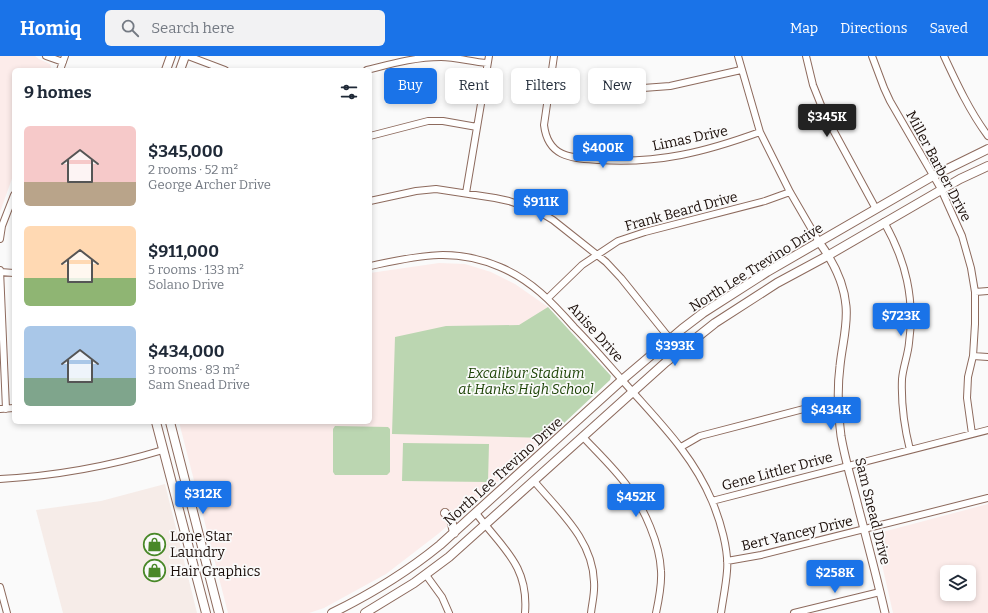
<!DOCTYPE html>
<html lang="en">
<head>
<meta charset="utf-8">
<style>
  :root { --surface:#fff; --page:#f2f2f3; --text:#1f2937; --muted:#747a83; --accent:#1a73e8 }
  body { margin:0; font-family:Bitter,serif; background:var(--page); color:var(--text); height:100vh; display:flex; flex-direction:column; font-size:15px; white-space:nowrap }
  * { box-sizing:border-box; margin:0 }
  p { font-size:13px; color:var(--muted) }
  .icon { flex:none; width:22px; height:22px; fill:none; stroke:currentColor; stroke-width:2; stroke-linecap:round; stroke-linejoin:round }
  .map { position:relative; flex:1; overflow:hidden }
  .drawer { position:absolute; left:12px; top:12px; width:360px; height:356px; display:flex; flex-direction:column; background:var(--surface); border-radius:6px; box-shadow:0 2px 6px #0003 }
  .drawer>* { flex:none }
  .hud { position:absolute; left:384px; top:12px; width:380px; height:36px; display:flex; gap:8px }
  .buttons { position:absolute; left:940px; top:509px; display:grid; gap:8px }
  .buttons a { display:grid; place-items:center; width:36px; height:36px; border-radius:6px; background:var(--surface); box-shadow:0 2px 6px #0003; font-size:20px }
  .price { position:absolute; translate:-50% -34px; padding:0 9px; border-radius:4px; background:var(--accent); color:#fff; font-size:13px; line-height:26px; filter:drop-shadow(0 1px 2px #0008) }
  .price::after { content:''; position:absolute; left:50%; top:24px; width:12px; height:9px; margin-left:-6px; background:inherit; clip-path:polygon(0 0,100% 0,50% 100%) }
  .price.on { background:#222; color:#fff }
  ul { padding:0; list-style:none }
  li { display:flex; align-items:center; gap:12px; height:100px; padding:0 12px }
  li span { display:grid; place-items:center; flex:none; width:112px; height:80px; border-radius:6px; color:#555 }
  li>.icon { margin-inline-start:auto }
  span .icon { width:48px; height:48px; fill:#fffc; stroke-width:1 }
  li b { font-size:17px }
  h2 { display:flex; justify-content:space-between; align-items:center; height:48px; padding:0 12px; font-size:17px }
  .pill { padding:0 14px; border-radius:6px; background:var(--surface); box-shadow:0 2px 6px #0003; font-size:14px; line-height:36px }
  .pill.on { background:var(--accent); color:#fff }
  header { display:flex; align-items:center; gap:24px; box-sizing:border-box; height:56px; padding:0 20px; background:var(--accent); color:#fff }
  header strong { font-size:19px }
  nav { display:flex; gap:22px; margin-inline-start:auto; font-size:14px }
  .search { width:280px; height:36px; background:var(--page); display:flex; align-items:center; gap:10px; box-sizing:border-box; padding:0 14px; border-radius:6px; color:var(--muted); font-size:15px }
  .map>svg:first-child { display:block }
  .built { fill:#f6ece8 }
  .education { fill:#fcecea; fill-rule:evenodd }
  .green { fill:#bbd6b1 }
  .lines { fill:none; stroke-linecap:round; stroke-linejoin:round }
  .minor-casing { stroke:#8d6a5d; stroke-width:8 }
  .tertiary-casing { stroke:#8d6a5d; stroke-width:9 }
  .secondary-casing { stroke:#8d6a5d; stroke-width:10 }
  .minor { stroke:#fff; stroke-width:6 }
  .tertiary { stroke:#fff; stroke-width:7 }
  .secondary { stroke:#fff; stroke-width:8 }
  .labels { text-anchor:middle; stroke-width:3.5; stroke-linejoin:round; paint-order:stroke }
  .street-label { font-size:14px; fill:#1a0d08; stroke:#fafafa }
  .park-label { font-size:14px; font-style:italic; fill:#1e4407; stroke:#fafafa }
  .poi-label { font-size:14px; fill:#1a0d08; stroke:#fafafa; text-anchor:start }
</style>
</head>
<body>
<header>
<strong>Homiq</strong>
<div class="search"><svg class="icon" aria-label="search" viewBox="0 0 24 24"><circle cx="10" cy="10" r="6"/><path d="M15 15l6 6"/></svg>Search here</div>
<nav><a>Map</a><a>Directions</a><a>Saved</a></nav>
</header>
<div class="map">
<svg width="988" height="557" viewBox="0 0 988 557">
  <rect width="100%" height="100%" fill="#fafafa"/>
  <path class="built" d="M165,428L197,557H63L36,454L101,445Z"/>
  <path class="education" d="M0,0H35L39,3L50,8L52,14H14V117L0,156Z
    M439,207L465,208L491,216L515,228L548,251L611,320L610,324L548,382L438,478L386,518L324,552L309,557H228L179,366H370V217Z
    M988,448V557H893L875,478ZM947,516H969V538H947Z"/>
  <path class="green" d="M548,251L611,320L610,324L548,382L392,378L395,281L446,270L519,269Z
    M335,370L388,371L390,373V416L387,419H335L333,416V373Z
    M403,387L489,388L488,426L402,425Z"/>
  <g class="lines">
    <defs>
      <path id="minor" d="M46,0L63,6
        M188,0L225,14
        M554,0L544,69C548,102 572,102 599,104C658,108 705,96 760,76
        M738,0L760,76L790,136L819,186
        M806,0L813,29L825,59L876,153
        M872,0L884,32L890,45L941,133L962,180L971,212L975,236V268L973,300L968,321L967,342L972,378
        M944,0C957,28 970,56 988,80
        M60,14L65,0
        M367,14C391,8 415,1 441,1C456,1 472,6 487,7
        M616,34L670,30L741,14
        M370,80L428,65H443L477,71
        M466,137L489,0
        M370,145L416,135L436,133L495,142L509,145L538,155L553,164L606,206L621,222L670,283
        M884,166C906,205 915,243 909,287C908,299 903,311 902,323C901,347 904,370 910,394
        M0,183L2,170L14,139
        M370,210C418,200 453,191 500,211C531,224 552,246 574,271C591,288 607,307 623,325C656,363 692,397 712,445C720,464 729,494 727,515C726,529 723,543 721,557
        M0,214L6,353
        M0,216L14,217
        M975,236L988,235
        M548,242L582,209L618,185L645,176L765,145L790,136
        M973,300L988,301
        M0,353L14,352
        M583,381C598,397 615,413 628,431C644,452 660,488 661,515C662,529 659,543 656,557
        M681,391L700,380L838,344
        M0,423C55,420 110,410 163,394
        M534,425C559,455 593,484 594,526C595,537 592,547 591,557
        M712,445L988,374
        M476,457C502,492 529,509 525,557
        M727,505L761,499L988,442
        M426,519L442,541L449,557
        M0,531L7,557
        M794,557L880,536"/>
      <path id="tertiary" d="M819,186C833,205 844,226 846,250C848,270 842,289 840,310C837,333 838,356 841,380C845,404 853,429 859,454C868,488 877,522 885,557"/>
      <path id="secondary" d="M166,14L171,0
        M180,14L185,0
        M156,366L206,557
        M170,366L219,557
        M445,457L451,463L454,477
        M332,557C371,538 407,516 440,489L622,324L682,273L703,257L767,216L933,120L988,93
        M365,557L414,527L449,501L666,306L715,267L777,227L829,199L960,123L988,110"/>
    </defs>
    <use href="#minor" class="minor-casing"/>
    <use href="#tertiary" class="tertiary-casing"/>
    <use href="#secondary" class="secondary-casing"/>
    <use href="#minor" class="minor"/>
    <use href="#tertiary" class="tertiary"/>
    <use href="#secondary" class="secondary"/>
  </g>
  <defs>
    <symbol id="shop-ring" viewBox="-11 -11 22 22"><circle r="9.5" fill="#fafafa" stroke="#498828" stroke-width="1.5"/><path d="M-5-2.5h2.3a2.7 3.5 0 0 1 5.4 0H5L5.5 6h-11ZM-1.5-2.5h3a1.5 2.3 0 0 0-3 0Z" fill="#498828"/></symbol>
  </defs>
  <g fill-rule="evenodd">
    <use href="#shop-ring" x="142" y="476" width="25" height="25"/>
    <use href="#shop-ring" x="142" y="502" width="25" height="25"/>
  </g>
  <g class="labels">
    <g class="street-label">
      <text transform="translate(690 82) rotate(-12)" y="5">Limas Drive</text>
      <text transform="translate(939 110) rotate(62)" y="5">Miller Barber Drive</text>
      <text transform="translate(681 155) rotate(-15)" y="5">Frank Beard Drive</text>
      <text transform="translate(756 211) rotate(-32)" y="5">North Lee Trevino Drive</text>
      <text transform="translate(596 276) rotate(48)" y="5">Anise Drive</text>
      <text transform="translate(503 415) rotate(-42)" y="5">North Lee Trevino Drive</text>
      <text transform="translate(777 415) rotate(-15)" y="5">Gene Littler Drive</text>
      <text transform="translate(873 455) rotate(76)" y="5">Sam Snead Drive</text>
      <text transform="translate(797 477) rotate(-13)" y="5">Bert Yancey Drive</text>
    </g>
    <g class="park-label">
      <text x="526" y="322">Excalibur Stadium<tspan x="526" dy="16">at Hanks High School</tspan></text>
    </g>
    <g class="poi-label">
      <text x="170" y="485">Lone Star<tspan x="170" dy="16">Laundry</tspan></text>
      <text x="170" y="520">Hair Graphics</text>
    </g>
  </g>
</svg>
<div class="buttons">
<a><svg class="icon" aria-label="layers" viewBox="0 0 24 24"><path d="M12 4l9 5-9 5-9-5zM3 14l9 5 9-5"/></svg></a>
</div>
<b class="price on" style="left:827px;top:82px">$345K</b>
<b class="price" style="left:603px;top:113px">$400K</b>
<b class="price" style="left:541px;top:167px">$911K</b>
<b class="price" style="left:901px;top:281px">$723K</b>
<b class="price" style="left:675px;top:311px">$393K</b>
<b class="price" style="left:831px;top:375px">$434K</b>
<b class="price" style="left:203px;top:459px">$312K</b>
<b class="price" style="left:636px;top:462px">$452K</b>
<b class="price" style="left:835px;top:538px">$258K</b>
<div class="hud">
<a class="pill on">Buy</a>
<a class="pill">Rent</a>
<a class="pill">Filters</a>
<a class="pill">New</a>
</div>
<section class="drawer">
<h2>9 homes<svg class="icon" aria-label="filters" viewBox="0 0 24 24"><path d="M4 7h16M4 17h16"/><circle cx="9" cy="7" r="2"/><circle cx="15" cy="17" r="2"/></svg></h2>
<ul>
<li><span style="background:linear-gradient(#f6c9c9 70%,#b9a48a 0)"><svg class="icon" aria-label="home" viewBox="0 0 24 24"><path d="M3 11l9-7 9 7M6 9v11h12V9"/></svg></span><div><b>$345,000</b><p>2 rooms · 52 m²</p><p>George Archer Drive</p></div></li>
<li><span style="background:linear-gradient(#ffd9b3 65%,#8fb573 0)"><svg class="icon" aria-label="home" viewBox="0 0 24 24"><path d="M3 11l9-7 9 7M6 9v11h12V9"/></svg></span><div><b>$911,000</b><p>5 rooms · 133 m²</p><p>Solano Drive</p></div></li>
<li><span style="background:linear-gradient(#a9c7e8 65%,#7fa58c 0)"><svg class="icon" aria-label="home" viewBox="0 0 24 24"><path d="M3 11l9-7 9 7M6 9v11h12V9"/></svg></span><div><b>$434,000</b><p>3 rooms · 83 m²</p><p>Sam Snead Drive</p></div></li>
</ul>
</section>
</div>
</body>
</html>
